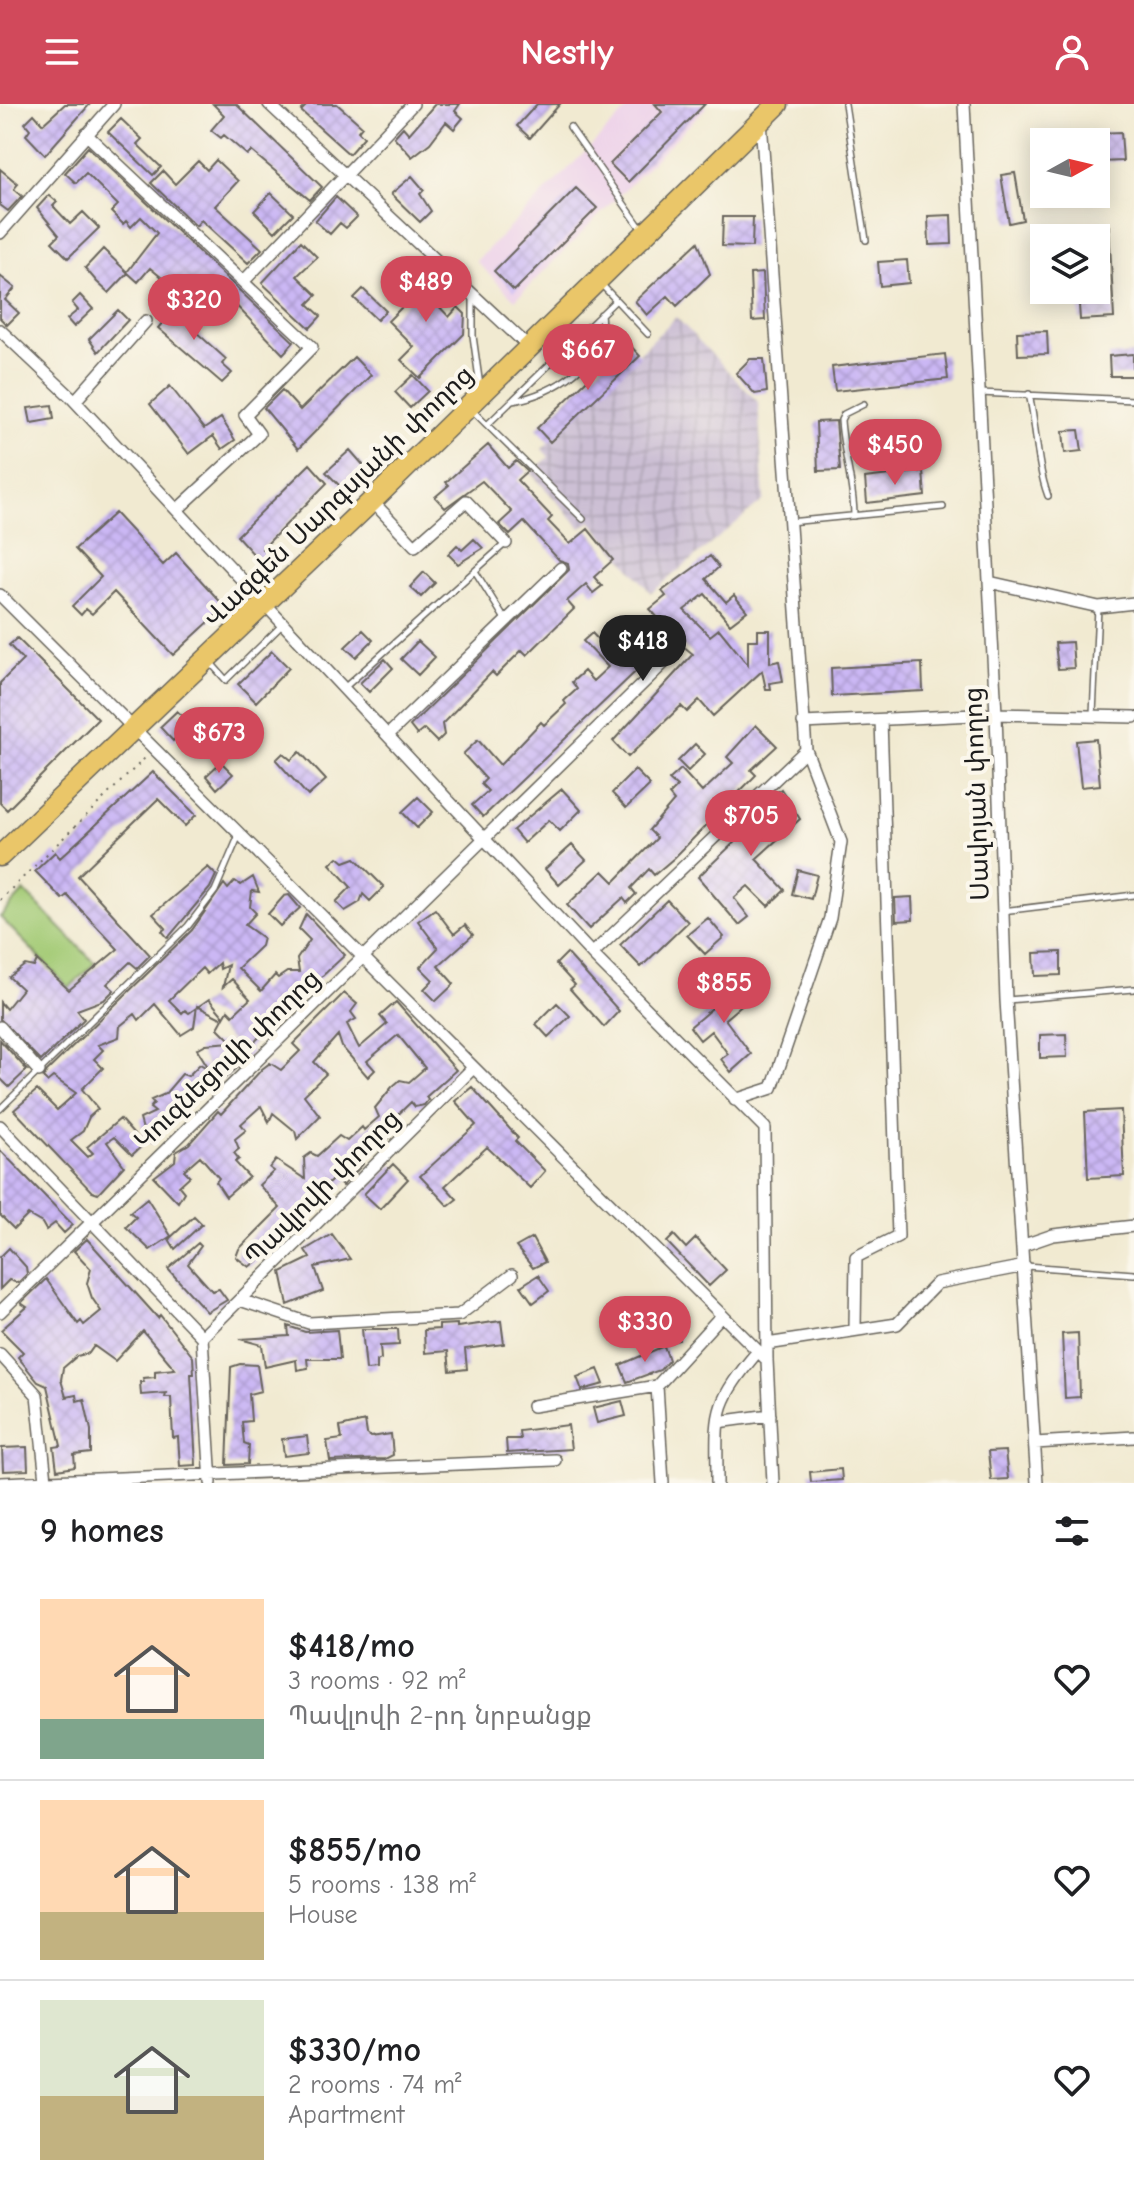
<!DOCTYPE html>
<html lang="en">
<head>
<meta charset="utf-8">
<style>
  :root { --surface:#fff; --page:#f6f6f6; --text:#202124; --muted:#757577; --line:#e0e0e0; --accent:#d1495b }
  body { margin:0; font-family:"Comic Neue","Noto Sans Armenian",sans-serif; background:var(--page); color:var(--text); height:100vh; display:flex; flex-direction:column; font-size:30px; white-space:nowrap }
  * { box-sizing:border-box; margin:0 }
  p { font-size:26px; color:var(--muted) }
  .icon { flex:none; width:44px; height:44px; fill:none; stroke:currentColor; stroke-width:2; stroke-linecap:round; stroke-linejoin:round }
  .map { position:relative; height:1379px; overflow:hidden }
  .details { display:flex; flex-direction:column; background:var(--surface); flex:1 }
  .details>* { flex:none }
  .needle { width:52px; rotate:82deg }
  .fabs { position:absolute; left:1030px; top:24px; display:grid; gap:16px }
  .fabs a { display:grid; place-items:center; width:80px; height:80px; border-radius:0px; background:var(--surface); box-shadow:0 4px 20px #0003; font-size:40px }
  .price { position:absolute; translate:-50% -68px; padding:0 18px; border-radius:28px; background:var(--accent); color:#fff; font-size:26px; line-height:52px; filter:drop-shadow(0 2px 4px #0008) }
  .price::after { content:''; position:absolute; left:50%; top:48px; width:24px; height:18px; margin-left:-12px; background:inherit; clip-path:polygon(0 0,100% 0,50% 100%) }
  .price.active { background:#222; color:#fff }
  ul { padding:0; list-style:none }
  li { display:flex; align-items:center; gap:24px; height:200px; padding:0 40px }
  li+li { border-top:2px solid var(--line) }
  li span { display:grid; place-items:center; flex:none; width:224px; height:160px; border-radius:0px; color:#555 }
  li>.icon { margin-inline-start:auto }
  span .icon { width:96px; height:96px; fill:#fffc; stroke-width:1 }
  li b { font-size:34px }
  h2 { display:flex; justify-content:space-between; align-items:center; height:96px; padding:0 40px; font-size:34px }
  header { display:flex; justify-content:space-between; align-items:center; height:104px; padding:0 40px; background:var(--accent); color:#fff; font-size:36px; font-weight:600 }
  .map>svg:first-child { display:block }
  .built { fill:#edd1e9 }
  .industrial { fill:url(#industrial-grid) }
  .garden { fill:#a3ca75; stroke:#607348; stroke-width:2 }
  .building { fill:url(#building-cross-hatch); fill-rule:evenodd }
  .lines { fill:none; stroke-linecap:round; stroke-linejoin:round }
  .lane-casing { stroke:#67645b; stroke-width:8 }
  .street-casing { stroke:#67645b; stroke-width:14 }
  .highway-casing { stroke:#67645b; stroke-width:23 }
  .path { stroke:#67645b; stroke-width:2; stroke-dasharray:2 6; stroke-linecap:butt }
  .lane { stroke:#fff; stroke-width:5 }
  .street { stroke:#fff; stroke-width:11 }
  .highway { stroke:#eac669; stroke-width:20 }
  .labels { text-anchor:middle; stroke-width:8; stroke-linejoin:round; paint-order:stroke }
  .street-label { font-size:26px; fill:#1c1c1c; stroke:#fbf7ec }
</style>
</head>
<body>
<header><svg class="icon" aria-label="menu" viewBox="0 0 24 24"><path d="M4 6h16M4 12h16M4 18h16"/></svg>Nestly<svg class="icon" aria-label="person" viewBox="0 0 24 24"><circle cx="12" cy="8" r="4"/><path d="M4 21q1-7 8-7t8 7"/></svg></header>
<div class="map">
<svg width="1134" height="1379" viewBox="0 0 1134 1379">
  <defs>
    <pattern id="industrial-grid" width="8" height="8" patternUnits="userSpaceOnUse" patternTransform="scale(2)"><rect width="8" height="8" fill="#ccbfd4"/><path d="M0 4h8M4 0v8" fill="none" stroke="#afa4b5"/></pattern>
    <pattern id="building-cross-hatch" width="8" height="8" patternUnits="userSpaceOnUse" patternTransform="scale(2)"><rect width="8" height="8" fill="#cbb7f4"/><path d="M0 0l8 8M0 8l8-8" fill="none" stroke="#ae9dd1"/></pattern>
  </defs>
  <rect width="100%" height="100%" fill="#fbf7ec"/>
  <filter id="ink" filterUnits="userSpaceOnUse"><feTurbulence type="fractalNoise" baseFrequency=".0125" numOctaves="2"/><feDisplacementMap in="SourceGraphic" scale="16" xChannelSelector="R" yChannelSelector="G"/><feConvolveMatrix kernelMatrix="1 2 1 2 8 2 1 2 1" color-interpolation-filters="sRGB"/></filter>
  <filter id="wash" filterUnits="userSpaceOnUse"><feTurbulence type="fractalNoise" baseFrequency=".006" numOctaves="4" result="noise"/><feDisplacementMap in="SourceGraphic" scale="32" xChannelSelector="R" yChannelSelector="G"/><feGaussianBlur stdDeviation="1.8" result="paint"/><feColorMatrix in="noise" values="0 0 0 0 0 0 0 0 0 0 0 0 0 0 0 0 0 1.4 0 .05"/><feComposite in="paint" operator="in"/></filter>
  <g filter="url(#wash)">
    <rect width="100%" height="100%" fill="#f1ead1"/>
    <path class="built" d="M633,0L708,2L515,196L476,157Z"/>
    <path class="industrial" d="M676,213L758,298L764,396L651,489L591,417L581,424L531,369L549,353L542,345Z"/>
    <path class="garden" d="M24,787L95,859L69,884L0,813Z"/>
    <g id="blocks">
      <path class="building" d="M65,0H90L45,51L26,31L30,25L25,19L34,10L43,20Z
        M213,0H236L322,83L310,96L251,47L247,51L224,31L221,34L211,26L224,11Z
        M308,0H337L362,22L358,27L364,33L349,50L301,7Z
        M435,0H460L455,7L463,14L454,25L446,18L430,39L412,53L394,33L403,23L409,30Z
        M537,0H560L530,34L517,22Z
        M655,0H705L628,78L610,60L662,8Z
        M121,15L142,35L137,40L161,63L153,71L108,28Z
        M1121,28L1123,57L1100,58L1098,29Z
        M88,43L294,238L283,250L223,188L214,196L198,180L185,193L150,164L138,178L128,169L109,189L97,178L85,164L103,145L127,168L157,129L141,113L131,123L126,117L123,120L111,108L118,101L86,69L76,79L65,69Z
        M216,56L238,77L215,102L262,145L248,159L201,116L196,122L151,79L163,67L175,80L198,57L207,66Z
        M0,65L18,80L14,85L22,92L8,107L0,101Z
        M1015,69L1023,116L1009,119L1001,71Z
        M412,72L424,86L420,90L431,107L420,118L391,90Z
        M576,84L597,104L514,187L494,167Z
        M271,89L293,110L275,128L254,107Z
        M49,91L57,98L53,102L70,120L83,108L99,124L68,154L52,138L59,131L37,104Z
        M336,93L357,113L346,124L340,119L330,130L315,117Z
        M951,111L952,140L929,141L928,112Z
        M723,113H753L752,143L722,142Z
        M1109,122L1114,214L1080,216L1078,186H1096V134H1075V124Z
        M301,137L317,153L297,172L317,191L308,200L321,212L310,224L262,179Z
        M698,138L710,170L677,202L668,192L647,211L635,197Z
        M907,156L909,179L880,182L878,158Z
        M412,158L442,192L435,198L449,213L458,203L465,210L464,230L420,274L401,256L414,243L388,217L417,188L399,172Z
        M763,169L765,216L752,217L750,170Z
        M0,172L15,184L5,196L19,209L7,221L0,214Z
        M363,185L386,207L377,216L354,194Z
        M80,191L93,205L74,223L67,215L78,206L72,199Z
        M182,196L195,206L185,218L226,255L222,260L232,269L222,279L158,224Z
        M118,206L128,216L98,248L89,235Z
        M1047,227L1048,250L1018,251L1017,228Z
        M627,238L640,252L550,338L537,324Z
        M945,250L948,275L835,287L832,263Z
        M1133,250V272H1110L1109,252Z
        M354,253L371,271L298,345L264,304L282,286L300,306Z
        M750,255H764L767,288L755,290L736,269Z
        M413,271L428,287L410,304L395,288Z
        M170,282L204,325L221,314L235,336L222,345L213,332L189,350L150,300Z
        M52,301L54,315L31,319L28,304Z
        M836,317L840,366L818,367L816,318Z
        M1079,326L1082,347L1065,349L1063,327Z
        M488,341L508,364L516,357L527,367L517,376L552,413L548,417L570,440L588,425L613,456L594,473L602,482L593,489L586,480L567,497L574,505L527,551L522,546L496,572L492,568L442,620L444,631L437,638L424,625L417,631L410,622L569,466L568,459L559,456L524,418L510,431L499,420L512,408L482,377L445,404L435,393L449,381L446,378Z
        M350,346L364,362L341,383L326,368Z
        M310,360L327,379L262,445L274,456L266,464L237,432Z
        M923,367L925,392L867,399L865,374Z
        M115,409L163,461L176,449L225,503L173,551L114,488L92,510L86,505L81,511L72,502L101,473L75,445Z
        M474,435L483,444L458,460L448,450L457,441L462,446Z
        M710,452L719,463L706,475L726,498L734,491L747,507L730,520L705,490L684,506L710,532L719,525L748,561V536H758V526H770V559L779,557L783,577L770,579L771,585H766L762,567L713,612L699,596L687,608L681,602L628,653L613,637L693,550L672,533L483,713L472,701L488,687L481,680L486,675L463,650L478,636L500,661L541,618L544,621L566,600L564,597L577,585L572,578L584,567L593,577L608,563L583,537L592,529L616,555L659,515L650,505L666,492L662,487Z
        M424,468L435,479L421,493L410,483Z
        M363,526L373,536L356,553L345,543Z
        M17,534L98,615L7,706L0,699V579L23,556L9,541Z
        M418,537L435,553L418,571L401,555Z
        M1072,538L1074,564L1058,565L1055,539Z
        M272,547L289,564L256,598L238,580Z
        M385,555L393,564L369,588L360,579Z
        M922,559L923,587L832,592L831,564Z
        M177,607L190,620L173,637L160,623Z
        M756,621L777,642L751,666L756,671L674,754L654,771L649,765L631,784L636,790L627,799L623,794L589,825L567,801L603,767L614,778L657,734L649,726L674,697L669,691L677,683L669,676L681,665L702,688L733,659L727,653Z
        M1096,635L1100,681L1081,683L1076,637Z
        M695,640L705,650L688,667L678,657Z
        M300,648L326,676L308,692L276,656L283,649L291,656Z
        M221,658L233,670L217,685L206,672Z
        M635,666L650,681L626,704L612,689Z
        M153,668L196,711L185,722L158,695L78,772L150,851L137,864L130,858L107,880L114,886L104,896L77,906L84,915L41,957L0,915V898L6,905L22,885L9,873L25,861L34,863L37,856L69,886L118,845L67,791L62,795L35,767L55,748L60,754Z
        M562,685L581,706L560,727L549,716L524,739L513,726Z
        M781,685L800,715L756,755L785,786L768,802L748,782L734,794L749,813L739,821L698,773L740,733L734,726L743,718L748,723L762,711L757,704Z
        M418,693L433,708L417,724L402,708Z
        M572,741L586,756L559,781L545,765Z
        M338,753L344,758L355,754L384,783L370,797L363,790L360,798L345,807L336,798L351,783L330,760Z
        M208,763L216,771L210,784L168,834L162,827L166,824L153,810Z
        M798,766L817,771L811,795L792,790Z
        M253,773L259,788L252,787L250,803L256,809L245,821L263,834L261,842L238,864L261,887L275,871L278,874L287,868H299L297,855L310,836L299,825L306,810L345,851L274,917L249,944L252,949L237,964L225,974L221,969L152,1040L146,1036L140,1015L155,1008L150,1004L154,999L151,996L165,990L182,970L188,972L200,960L210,966L197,945L206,940L232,938L218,924L223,915L197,902L194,923L181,931L155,900L139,916L135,910L120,922L119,933L98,941L103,946L94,955L103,964L82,985L98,1005L89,1013L83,1027L71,1036L88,1053L93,1049L87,1043L120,1015L143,1041L132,1051L114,1033L107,1038L124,1062L98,1090L92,1088L14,1006L37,986L57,1006L76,989L53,973L47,978L43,974L47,967L192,826L224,780L228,785L235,777L241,781ZM219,859L220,865L228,861L223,883L232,875L250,895L233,911L228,906L224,913L209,895L189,909L185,906L182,909L169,896L202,864L207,870Z
        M289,791L300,804L280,822L268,810L284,792Z
        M912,793L913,816L896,817L895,794Z
        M667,796L688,818L641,863L620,841Z
        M435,805L454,830L465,821L473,831L438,862L454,880L436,897L424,885L433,876L420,863L438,844L418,817Z
        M708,814L724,833L705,850L687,831Z
        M1061,848V871L1035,872L1034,849Z
        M567,849L619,907L604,923L570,885L575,881L556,860Z
        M726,876L745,898L725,915L751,950L731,968L721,955L728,950L711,927L700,936L690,923L718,899L710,890Z
        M344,889L357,900L351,908L356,915L347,920L359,944L387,920L380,912L396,898L456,966L426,993L428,996L424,1001L415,1003L411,998L383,1025L390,1033L385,1038L361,1056L363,1060L342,1082L334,1074L280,1129L285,1134L249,1163L236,1153L239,1145L280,1104L259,1081L274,1067L270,1064L276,1056L305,1075L304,1054L311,1049L317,1052L339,1032L347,1037L362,1023L364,1026L379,1013L375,1004L392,983L400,976L409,978L425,964L398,931L367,957L375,966L368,973L342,943L338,931L314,958L326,970L304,991L320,1012L297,1035L295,1027L273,1009L269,1018L261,1002L241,1020L246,1026L235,1035L239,1045L234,1049L239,1055L235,1058L249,1073L226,1093L216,1078L219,1074L200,1052L184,1066L190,1072L179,1082L184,1088L178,1098L154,1073L175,1057L176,1048L189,1040L218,1007L221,1010L262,965L270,959L281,966L300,947L293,940Z
        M557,899L570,912L548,933L536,920Z
        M1066,930L1067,953L1040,954V931Z
        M0,936L27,966L9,983L0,974Z
        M472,983L518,1034L515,1037L545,1067L530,1084L487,1043L445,1082L457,1095L448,1102L420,1072L476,1021L455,997Z
        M1121,1006L1124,1072L1088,1074L1085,1008Z
        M0,1046L73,1121L64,1129L55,1119L46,1126L42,1119L28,1111L14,1125L0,1111Z
        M393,1060L408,1075L380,1105L364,1090Z
        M147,1094L171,1132L150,1146L126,1123L136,1113L130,1108Z
        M194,1112L202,1120L175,1145L169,1135Z
        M332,1130L350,1155L315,1163L323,1187L288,1201L281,1168L310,1154L305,1146Z
        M674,1131L686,1144L696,1134L726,1166L709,1182L667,1138Z
        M532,1134L545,1158L533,1164L516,1143Z
        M87,1135L158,1214L160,1211L193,1253L194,1270H191L196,1361L180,1362L178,1333L173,1334L171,1293H165L166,1289L141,1291L140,1278H144L143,1274L155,1273V1267L175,1265L143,1227L115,1257L94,1242L89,1249L77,1252L63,1264L61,1276L66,1293L76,1291L77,1297L84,1295L91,1326V1349L74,1351L75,1363L57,1366L54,1343L61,1342L47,1282L38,1278L18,1253L23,1248L1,1226L27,1203L21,1199L46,1175L78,1220L81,1217L84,1221L101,1207L92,1194L87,1179L91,1165L74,1147Z
        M198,1139L201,1142L188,1160L212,1187L219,1185L227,1196L207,1208L168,1165Z
        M9,1144L26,1163L27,1170L18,1179L9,1176L0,1185V1153Z
        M538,1171L549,1187L533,1199L521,1182Z
        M673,1207L679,1236L660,1240L654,1211Z
        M501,1217L504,1240L465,1245L467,1265L450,1267L448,1247L425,1249L424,1226L439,1225V1221L457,1220V1223Z
        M288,1222L305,1228L337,1226L340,1255H307L308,1264L297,1266L296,1256L265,1263L262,1241L240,1235L289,1232Z
        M362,1225H398L399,1241L380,1242L381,1255L377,1257V1265L366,1266Z
        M1078,1229L1080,1293L1065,1294L1062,1230Z
        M664,1242L669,1256L660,1266L627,1278L620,1261Z
        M240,1260L257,1261L261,1287L249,1290L251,1317L242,1318L244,1339L249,1341L248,1360L227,1361L231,1263Z
        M598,1265L604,1280L582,1286L577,1273Z
        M622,1297L626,1312L597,1319L593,1304Z
        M365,1317L367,1330L371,1333L391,1330L393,1351L385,1355L330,1357L327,1337L342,1335L340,1323Z
        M568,1321L571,1345L507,1349L506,1335H520L519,1327Z
        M307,1332L309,1349L284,1352L282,1335Z
        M27,1343L28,1366L3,1367L2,1344Z
        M1005,1347L1008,1375L991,1376L988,1348Z
        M841,1365L842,1376L811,1378L810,1368Z"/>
    </g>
  </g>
  <g filter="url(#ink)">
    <use href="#blocks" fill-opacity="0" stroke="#67645b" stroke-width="2"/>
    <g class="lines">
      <defs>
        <path id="lane" d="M845,0L866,136
          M570,23L643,127
          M600,179L648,230
          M473,192V232L480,282
          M980,289L1134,296
          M1029,290C1037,324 1036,359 1048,392
          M512,297C553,291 608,257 601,210
          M472,306L487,321L616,196
          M487,321L583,415
          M854,412C854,380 843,349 841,316L844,310L864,300
          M789,418L943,403
          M475,467L506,517
          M210,558L226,576L282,521
          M344,584L506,439
          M1093,610L1098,504
          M1002,807L1134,791
          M1008,896L1134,885
          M0,1005L188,822L215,787L239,731
          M1026,1162L1134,1170"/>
        <path id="street" d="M269,0L529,243
          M964,0L996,610L1006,896L1037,1379
          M86,30L312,243L245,311L259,330L177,406
          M0,129L114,0
          M243,178L413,0
          M0,226L71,293L592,850L765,1024L767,1256L773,1379
          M75,297L146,217
          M372,397L415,442L466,397L506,439
          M989,478L1099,503L1134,499
          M0,491L767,1256
          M803,619L996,610L1134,613
          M388,631L561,464
          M592,850L806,646
          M0,923L39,967
          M735,996L772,984L830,814L841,738L806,646L761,17
          M0,1022L202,1233L211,1379
          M1024,1141L1053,1131L1134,1122
          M240,1196L309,1219L459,1211L512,1171
          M0,1208L675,548
          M855,1225L856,1153L898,1132L881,616
          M202,1233L473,964
          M767,1240L897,1220L937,1179L1025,1162
          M0,1250L37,1291L46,1376
          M533,1302L657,1282
          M718,1318L770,1311
          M1035,1339L1134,1333
          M1,1379L555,1356
          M663,1379L657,1282L722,1211
          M717,1379C717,1308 711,1303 758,1247"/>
        <path id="highway" d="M0,752L372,397L778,0"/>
      </defs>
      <use href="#lane" class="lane-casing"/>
      <use href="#street" class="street-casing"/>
      <use href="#highway" class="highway-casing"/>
      <path class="path" d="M0,796L147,652"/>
      <use href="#lane" class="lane"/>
      <use href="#street" class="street"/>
      <use href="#highway" class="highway"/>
    </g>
  </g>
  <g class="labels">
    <g class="street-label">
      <text transform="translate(338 392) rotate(-44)" y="9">Վազգեն Սարգսյանի փողոց</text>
      <text transform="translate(976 690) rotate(-92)" y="9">Սավոյան փողոց</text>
      <text transform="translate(227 955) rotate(-44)" y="9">Կուզնեցովի փողոց</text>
      <text transform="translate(322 1083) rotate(-45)" y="9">Պավլովի փողոց</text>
    </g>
  </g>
</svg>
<div class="fabs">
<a><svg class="needle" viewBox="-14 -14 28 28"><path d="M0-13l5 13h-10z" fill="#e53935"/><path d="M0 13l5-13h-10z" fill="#757577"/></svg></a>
<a><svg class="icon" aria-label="layers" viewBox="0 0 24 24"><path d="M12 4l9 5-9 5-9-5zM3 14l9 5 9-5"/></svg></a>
</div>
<b class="price" style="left:426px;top:220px">$489</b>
<b class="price" style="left:194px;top:238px">$320</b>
<b class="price" style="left:588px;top:288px">$667</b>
<b class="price" style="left:895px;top:383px">$450</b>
<b class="price active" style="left:643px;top:579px">$418</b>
<b class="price" style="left:219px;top:671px">$673</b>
<b class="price" style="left:751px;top:754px">$705</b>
<b class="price" style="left:724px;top:921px">$855</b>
<b class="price" style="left:645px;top:1260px">$330</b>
</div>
<section class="details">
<h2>9 homes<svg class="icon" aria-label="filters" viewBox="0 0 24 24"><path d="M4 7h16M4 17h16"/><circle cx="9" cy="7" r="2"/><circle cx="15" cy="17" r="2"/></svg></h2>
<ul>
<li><span style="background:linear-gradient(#ffd9b3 75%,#7fa58c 0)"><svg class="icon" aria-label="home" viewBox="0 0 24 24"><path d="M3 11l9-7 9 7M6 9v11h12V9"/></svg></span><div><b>$418/mo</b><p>3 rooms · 92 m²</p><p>Պավլովի 2-րդ նրբանցք</p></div><svg class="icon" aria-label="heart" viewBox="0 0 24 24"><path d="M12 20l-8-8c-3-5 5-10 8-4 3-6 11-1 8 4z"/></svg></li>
<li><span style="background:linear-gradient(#ffd9b3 70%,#c2b280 0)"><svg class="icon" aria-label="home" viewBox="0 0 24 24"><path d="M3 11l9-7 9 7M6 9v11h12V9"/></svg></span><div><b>$855/mo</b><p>5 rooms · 138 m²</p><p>House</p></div><svg class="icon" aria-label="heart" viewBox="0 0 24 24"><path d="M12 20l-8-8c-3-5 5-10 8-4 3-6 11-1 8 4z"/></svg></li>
<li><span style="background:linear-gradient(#dfe7d0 60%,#c2b280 0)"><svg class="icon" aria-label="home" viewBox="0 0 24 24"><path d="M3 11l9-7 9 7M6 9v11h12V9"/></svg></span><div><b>$330/mo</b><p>2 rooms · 74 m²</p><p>Apartment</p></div><svg class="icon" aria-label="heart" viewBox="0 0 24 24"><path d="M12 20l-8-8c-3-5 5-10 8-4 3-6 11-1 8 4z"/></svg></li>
</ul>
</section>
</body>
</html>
